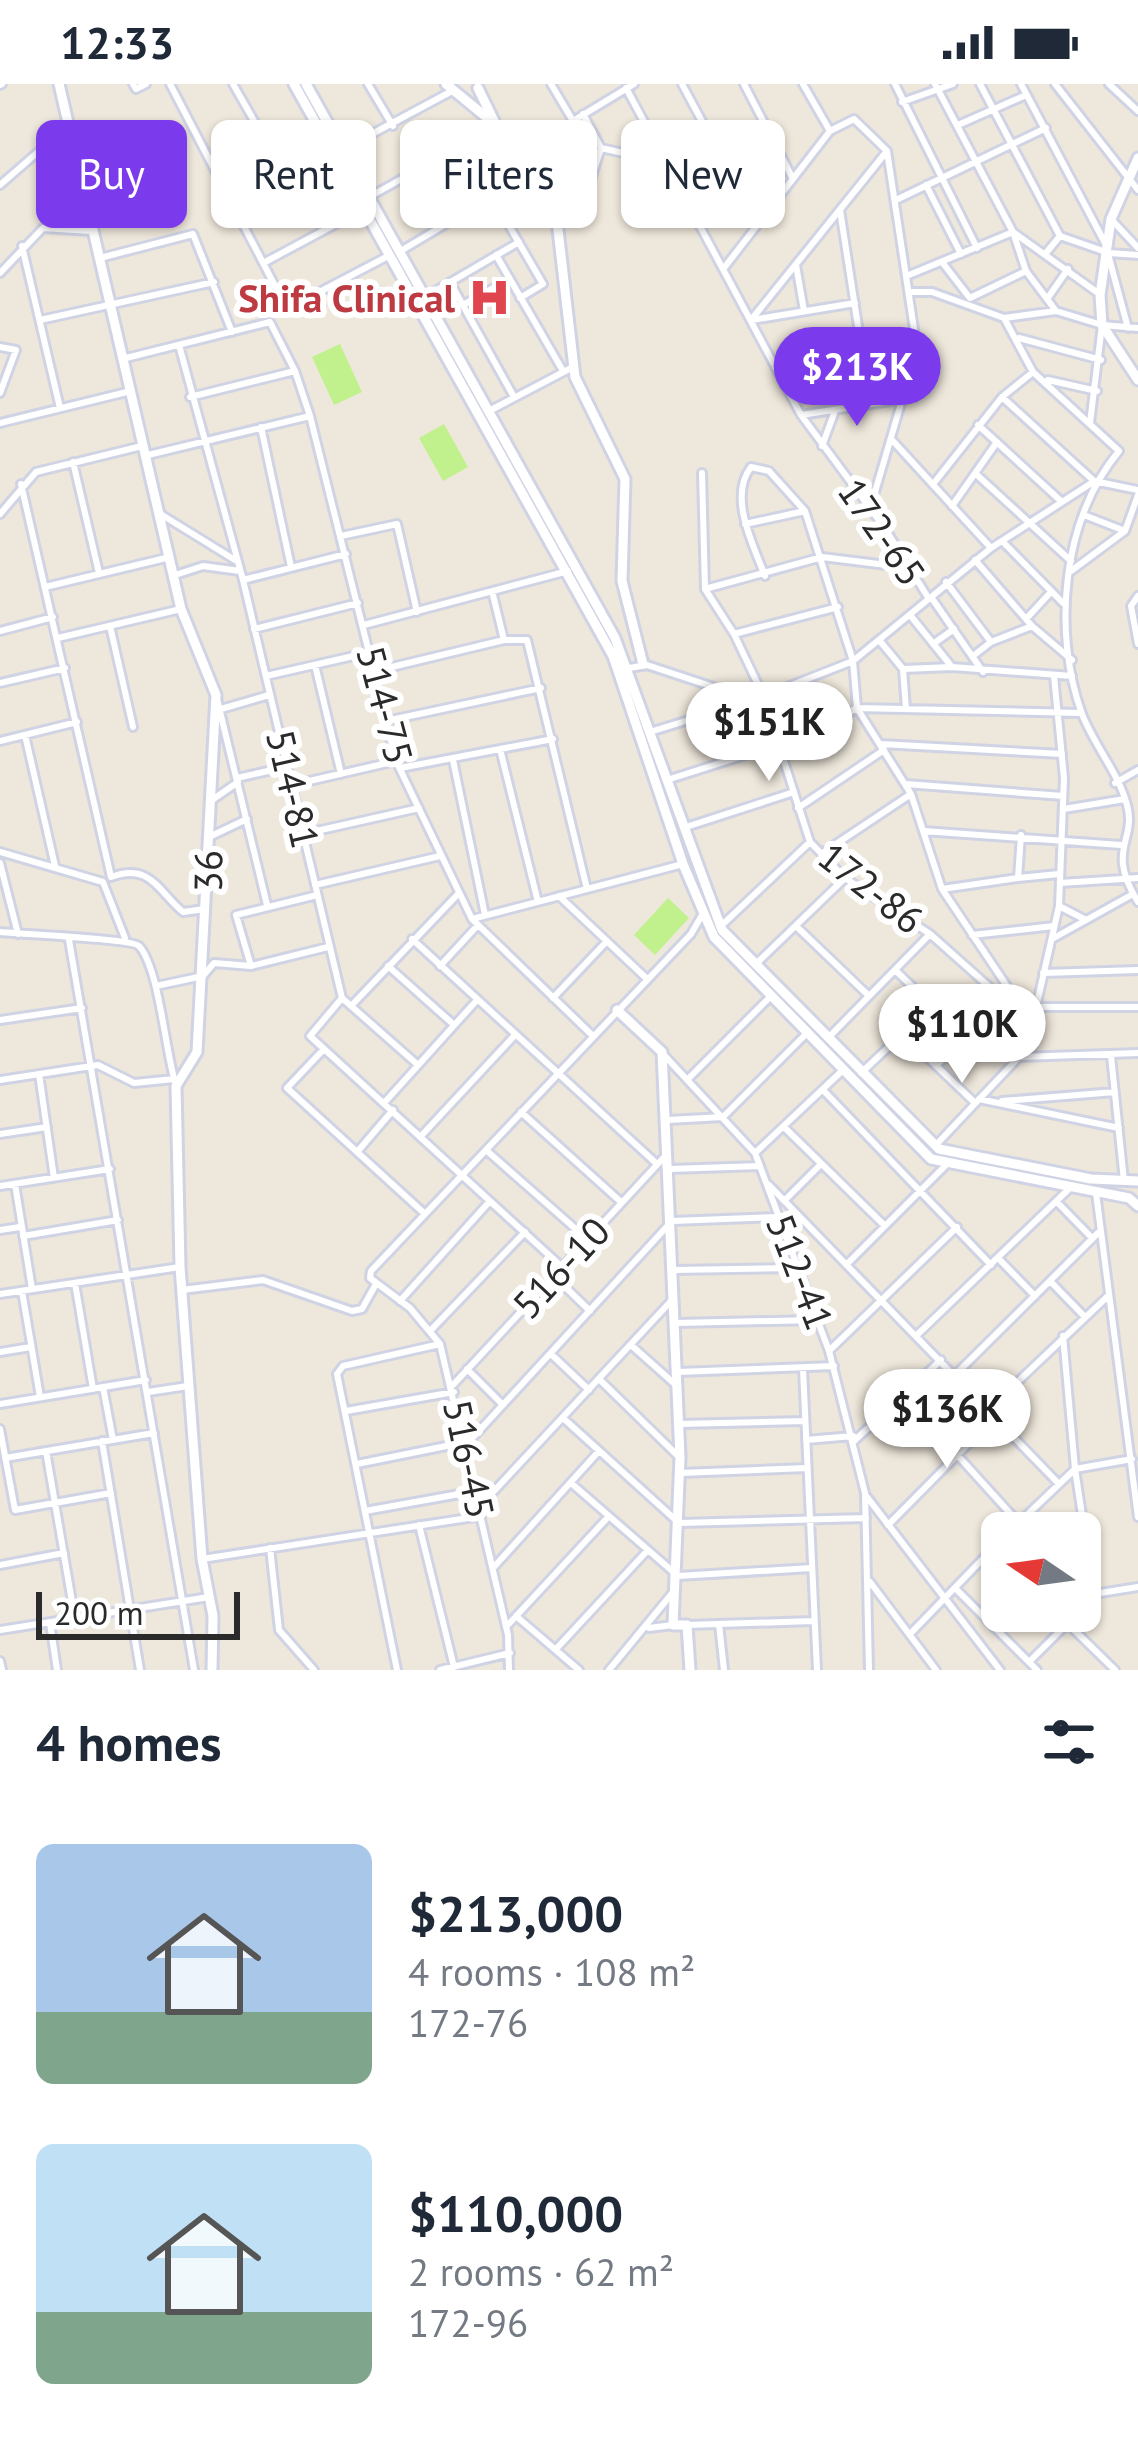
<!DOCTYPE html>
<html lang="en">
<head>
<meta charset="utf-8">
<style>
  :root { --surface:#fff; --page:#f6f6f7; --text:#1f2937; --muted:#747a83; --accent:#7c3aed }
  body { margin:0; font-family:"PT Sans",sans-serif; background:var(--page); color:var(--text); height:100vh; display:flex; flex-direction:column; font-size:45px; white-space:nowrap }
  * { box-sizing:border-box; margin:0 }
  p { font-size:39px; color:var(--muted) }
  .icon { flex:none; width:66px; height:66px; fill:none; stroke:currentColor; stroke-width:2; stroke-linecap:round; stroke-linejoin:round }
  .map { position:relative; height:1586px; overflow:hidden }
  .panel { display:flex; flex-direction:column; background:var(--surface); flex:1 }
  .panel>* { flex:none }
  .guide { position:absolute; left:36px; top:36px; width:1068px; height:108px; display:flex; gap:24px }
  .needle { width:78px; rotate:283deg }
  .buttons { position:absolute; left:981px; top:1428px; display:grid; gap:24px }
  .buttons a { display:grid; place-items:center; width:120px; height:120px; border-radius:18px; background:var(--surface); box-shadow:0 3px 9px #0004; font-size:60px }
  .scale { position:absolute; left:36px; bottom:30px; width:204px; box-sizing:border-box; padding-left:12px; border:6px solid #2a2a2a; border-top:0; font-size:33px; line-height:42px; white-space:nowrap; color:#2a2a2a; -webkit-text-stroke:9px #fff; paint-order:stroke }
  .price { position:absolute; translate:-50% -102px; padding:0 27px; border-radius:42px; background:#fff; color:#222; font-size:39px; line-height:78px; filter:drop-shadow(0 3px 6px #0008) }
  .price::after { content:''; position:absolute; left:50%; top:72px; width:36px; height:27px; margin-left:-18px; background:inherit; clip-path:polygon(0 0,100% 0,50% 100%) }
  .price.active { background:var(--accent); color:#fff }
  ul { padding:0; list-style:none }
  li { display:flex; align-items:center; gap:36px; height:300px; padding:0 36px }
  li span { display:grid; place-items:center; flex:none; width:336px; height:240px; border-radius:18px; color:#555 }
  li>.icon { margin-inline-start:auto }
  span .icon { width:144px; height:144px; fill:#fffc; stroke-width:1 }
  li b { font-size:51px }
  h2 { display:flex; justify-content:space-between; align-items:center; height:144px; padding:0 36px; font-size:51px }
  .tag { padding:0 42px; border-radius:18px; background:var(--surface); box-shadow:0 3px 9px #0004; font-size:42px; line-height:108px }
  .tag.active { background:var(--accent); color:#fff }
  .status { display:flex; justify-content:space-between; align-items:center; height:84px; padding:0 60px; background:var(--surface); direction:ltr }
  .status svg { height:33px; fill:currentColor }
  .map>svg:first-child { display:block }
  .pitch { fill:#c1f18d }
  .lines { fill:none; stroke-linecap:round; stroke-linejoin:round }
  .street-casing { stroke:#d0d3e4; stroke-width:12 }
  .secondary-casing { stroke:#d0d3e4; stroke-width:15 }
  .street { stroke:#fff; stroke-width:6 }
  .secondary { stroke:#fff; stroke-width:9 }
  .labels { text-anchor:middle; stroke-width:12; stroke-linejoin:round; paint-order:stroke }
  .health-label { font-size:39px; font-weight:bold; fill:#be3a42; stroke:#fff; text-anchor:end }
  .street-label { font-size:39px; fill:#2a2a2a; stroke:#fff }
</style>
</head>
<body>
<div class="status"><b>12:33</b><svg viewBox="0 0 49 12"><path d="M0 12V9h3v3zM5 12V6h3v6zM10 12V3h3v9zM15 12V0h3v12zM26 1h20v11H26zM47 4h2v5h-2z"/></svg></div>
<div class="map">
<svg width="1138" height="1586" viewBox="0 0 1138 1586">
  <rect width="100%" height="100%" fill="#eee7db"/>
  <path class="pitch" d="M340,260L362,308L334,321L312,273Z
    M444,340L468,383L443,397L419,354Z
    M668,814L689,834L655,871L634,851Z"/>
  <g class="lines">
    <defs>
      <path id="street" d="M133,0L136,5L146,0
        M170,0L287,225L390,171
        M233,0L293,105
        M368,0L393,42
        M551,0L573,37L557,133
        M682,0L757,140
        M744,0L793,95
        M803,0L830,47
        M895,0L977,164
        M935,0L1013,148L1026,187L1056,227
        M980,0L1060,152L1103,167
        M1021,0L1105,159L1128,244
        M1055,0L1138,106
        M1109,0L1138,27
        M0,1L2,0
        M626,4L801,331L884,443L929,515
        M902,18L953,0
        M583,30L601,64L586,111
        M573,37L634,0
        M958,41L1026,11
        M462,61L543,200L520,214
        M601,64L668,79
        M344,65L452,7
        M0,101L69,41
        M682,101L727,78
        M926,101L961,170
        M369,113L497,42
        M896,116L1046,44
        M840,126L862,268
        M241,129L339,80
        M1111,135L1138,164
        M1013,148L1098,209
        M22,162L60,324
        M399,168L491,113
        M1046,169L1060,152
        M1109,169L1138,171
        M496,171L563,287
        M100,174L193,150L232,248
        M267,177L364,125
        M942,178L969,213
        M796,181L804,227
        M724,184L830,47L854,35L887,67L917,265L870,425
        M0,189L43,144L91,147
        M909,191L1013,148
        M450,198L514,313
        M912,208H932L1004,234L1033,288L1119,367C1062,436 1052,547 1082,630C1094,661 1119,690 1127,721C1137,757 1105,765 1138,818
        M425,213L519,158
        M970,214L1026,187
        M1047,215L1068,185
        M463,221L510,195
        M1004,234L1056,227L1102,241L1138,244
        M40,236L214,198
        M751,236L887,67
        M752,236L855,219
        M1019,254L1101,276
        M179,261L243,496L342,914
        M0,263L16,266L0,309
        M122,275L270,238L295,287L310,332L396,677L472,835L593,952
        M775,283L916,258
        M1048,296L1097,307
        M190,313L295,287
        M1002,313L1094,397L1138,406
        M489,327L573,283
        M801,331L904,315
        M0,339L131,307
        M1090,339L1102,241
        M978,341L1062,418
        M261,343L291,483
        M893,357L991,464
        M822,362L835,327
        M148,371L310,332
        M73,378L99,489
        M702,389L705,505L734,550L762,609L810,758L845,794L930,850L1003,915
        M976,390L1071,477
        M934,399L1002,313L1033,288
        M21,400L111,793
        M952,422L997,358
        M0,430L36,388L142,362
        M162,431L235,476
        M1084,431L1125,447
        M745,440L805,427
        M341,452L397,440L417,528
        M1004,459L1063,519
        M975,476L1032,542L1072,576
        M1071,487L1125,447L1138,411
        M175,491L203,482L240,487
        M765,492C753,460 728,413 751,383L769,387L805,427L853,577L857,624L911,710L942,805L1031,938
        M243,496L346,470
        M946,498L991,558
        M45,503L170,473
        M705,505L822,473L911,484
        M493,511L504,556
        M1138,512L1131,522L1138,560
        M931,513L983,588
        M910,531L952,583
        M1026,535L1050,509
        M364,541L568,487
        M110,542L133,643
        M254,545L358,519
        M0,547L53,533
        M734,550L838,523
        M58,554L181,525
        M879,556L903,585L906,625
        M933,560L954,545
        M973,572L991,558L1032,542
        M315,581L341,690
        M629,584L647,581L750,615
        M903,585L952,583L1072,592
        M375,587L504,556H527L587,805
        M266,592L371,568
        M0,599L65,584
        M217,615L267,821
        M221,625L269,611
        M386,637L541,604
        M653,647L754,616L853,577L991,464L1093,398
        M25,651L55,782
        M0,657L77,638
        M881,660L1062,670
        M500,665L538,818
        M779,667L857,624L1081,629
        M453,676L485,831
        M400,684L553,655
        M237,694L286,683
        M670,695L777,661
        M1115,699L1138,686
        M906,700L1063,712
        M292,701L396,677
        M212,716L238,698
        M798,724L884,666
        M1064,725L1125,715
        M686,743L794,708
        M923,747L1121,761
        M303,750L419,724
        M209,753L247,735
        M0,768L103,798L125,854
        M821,770L911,710
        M0,779L18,850
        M111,793C150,778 158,807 183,828L205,825
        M1018,794L1059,790
        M1060,799L1138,794
        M315,801L440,772
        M942,805L1018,794L1021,751
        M559,812L646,894
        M1059,822L1086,836
        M472,835L683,780
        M721,842L810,758
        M796,842L869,912
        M0,848C20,850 133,855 139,862C159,884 165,965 175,998
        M972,851L1054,842
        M412,855L657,1080
        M1052,855L1133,810
        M69,856L194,1586
        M757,879L845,794
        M251,882L236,831L317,811
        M388,882L453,940
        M440,882L477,842
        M895,886L965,953
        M1043,889L1138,886
        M156,902L203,892L214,879L251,882L328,863
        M342,914L310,952L562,1183
        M342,914L418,981
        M553,914L607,857
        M351,922L459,809
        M1033,923H1138
        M0,936L82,924
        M903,950L974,1018
        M828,954L930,850
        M324,965L287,1004L425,1130
        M664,971L755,1069L829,1267L865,1409L869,1586
        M1111,972L1124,1097
        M1019,973L1138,969
        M936,982L1006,912
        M861,989L932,922
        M39,990L54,1094
        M0,996L98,981L134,999L174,995
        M687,996L771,912
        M823,1006L991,1181
        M979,1015L1119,1044
        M1002,1017L1115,1008
        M385,1018L477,916
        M521,1028L621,1118
        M668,1036L723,1033L807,949
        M784,1043L885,1142
        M0,1050L47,1043
        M422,1051L515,951
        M935,1062L1019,973L1030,950L1059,822L1064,694L1054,592
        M486,1066L587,1155
        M358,1067L393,1026
        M755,1069L843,986
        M670,1085L760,1082
        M15,1100L32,1205
        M769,1101L1059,1400
        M0,1102L110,1085
        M1096,1109L1138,1433
        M784,1117L820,1081
        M1057,1118L1092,1154
        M0,1146L20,1143
        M23,1152L118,1136
        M998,1174L1035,1212
        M847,1180L947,1080
        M674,1186L798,1184
        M554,1192L590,1227
        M1050,1197L1084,1232
        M75,1199L93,1305
        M182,1206L263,1196L352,1227L362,1225L376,1200
        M22,1207L40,1313
        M0,1210L180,1183
        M400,1217L490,1117
        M676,1239L816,1236
        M432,1245L525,1148
        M918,1250L1071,1103
        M1063,1252L1075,1385L1094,1510
        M631,1261L677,1302
        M830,1266L957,1143
        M0,1268L31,1263
        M551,1270L589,1306
        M467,1285L503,1321
        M803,1285L817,1586
        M678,1288L834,1282
        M955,1291L1100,1147
        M599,1295L678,1372
        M453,1301L667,1070
        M103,1303L113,1356
        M148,1308L188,1302
        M902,1310L1018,1438
        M0,1320L146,1296
        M990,1324L1109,1211
        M346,1327L454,1308
        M563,1334L679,1439L866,1434
        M679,1340L805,1337
        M0,1345L15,1426L111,1409
        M806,1356L853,1352
        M102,1357L140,1586
        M854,1357L941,1276
        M466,1361L672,1137L778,1133
        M46,1367L75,1535
        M5,1374L154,1349
        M357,1380L466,1358
        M680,1389L807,1384
        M571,1399L678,1492L812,1484
        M867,1413L1000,1586
        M481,1421L672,1216
        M365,1427L476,1407
        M419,1441L454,1583
        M888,1441L995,1333
        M1008,1449L1075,1385L1132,1375
        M270,1464L279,1546L314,1586
        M202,1475L481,1432
        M0,1481L64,1469
        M493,1484L599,1367
        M870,1498L936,1586
        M955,1504L1037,1586
        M1080,1526L1094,1510L1138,1503
        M516,1532L579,1586
        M50,1539L57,1586
        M1067,1539L1115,1586
        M719,1540L724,1586
        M687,1541L814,1537
        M506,1543L609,1432
        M649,1544L673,1541
        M0,1546L209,1513
        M910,1550L1002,1455
        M557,1564L647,1467
        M0,1577L2,1586
        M1029,1578L1080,1527
        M397,1586L337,1290L343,1282L440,1260
        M440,1586L510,1569
        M509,1586L508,1551L440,1260L410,1224L370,1194L371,1187L691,850L702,831
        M609,1586L674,1507"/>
      <path id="secondary" d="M59,0L181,525L216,611L197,968L176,1002L180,1183L202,1475L213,1532L212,1586
        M294,0L613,572L683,780L714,853L931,1075L1129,1114L1138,1122
        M306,0L615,554L722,846L939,1065L1091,1095L1138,1097
        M446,0L497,42L557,137L575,293L625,395L622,497L643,580
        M478,4L494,37
        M1138,74L1111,135L1100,211L1102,241L1138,296
        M617,926L662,968L680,1373L673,1541H687L690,1586"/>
    </defs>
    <use href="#street" class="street-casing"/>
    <use href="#secondary" class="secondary-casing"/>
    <use href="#street" class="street"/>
    <use href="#secondary" class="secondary"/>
  </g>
  <defs>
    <symbol id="hospital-bare" viewBox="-9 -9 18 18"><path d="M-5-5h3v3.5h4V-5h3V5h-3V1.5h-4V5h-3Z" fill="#e0444e" stroke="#fff" stroke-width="2.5" paint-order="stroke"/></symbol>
  </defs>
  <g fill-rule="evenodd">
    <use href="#hospital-bare" x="460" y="184" width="59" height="59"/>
  </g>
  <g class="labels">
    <g class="health-label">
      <text x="455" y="228">Shifa Clinical</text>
    </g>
    <g class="street-label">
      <text transform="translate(882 448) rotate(55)" y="14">172-65</text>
      <text transform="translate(385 621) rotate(75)" y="14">514-75</text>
      <text transform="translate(293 705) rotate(77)" y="14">514-81</text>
      <text transform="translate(208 787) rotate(-89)" y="14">36</text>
      <text transform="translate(871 804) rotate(38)" y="14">172-86</text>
      <text transform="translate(561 1184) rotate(-47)" y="14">516-10</text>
      <text transform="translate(800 1188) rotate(69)" y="14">512-41</text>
      <text transform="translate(469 1375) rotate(78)" y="14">516-45</text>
    </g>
  </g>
</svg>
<div class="buttons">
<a><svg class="needle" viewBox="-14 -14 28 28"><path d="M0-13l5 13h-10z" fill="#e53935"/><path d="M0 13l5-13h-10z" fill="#747a83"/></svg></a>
</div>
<div class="scale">200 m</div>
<b class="price active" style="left:857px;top:345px">$213K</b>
<b class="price" style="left:769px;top:700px">$151K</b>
<b class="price" style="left:962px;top:1002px">$110K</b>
<b class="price" style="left:947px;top:1387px">$136K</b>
<div class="guide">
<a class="tag active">Buy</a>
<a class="tag">Rent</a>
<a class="tag">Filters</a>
<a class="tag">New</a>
</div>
</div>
<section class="panel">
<h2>4 homes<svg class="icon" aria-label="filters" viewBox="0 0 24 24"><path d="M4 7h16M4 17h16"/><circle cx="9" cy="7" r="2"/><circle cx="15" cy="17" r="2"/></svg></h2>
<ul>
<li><span style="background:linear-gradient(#a9c7e8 70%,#7fa58c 0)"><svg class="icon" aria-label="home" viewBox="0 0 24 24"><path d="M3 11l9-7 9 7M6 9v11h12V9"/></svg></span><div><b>$213,000</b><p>4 rooms · 108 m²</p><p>172-76</p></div></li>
<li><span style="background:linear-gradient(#bfe0f5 70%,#7fa58c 0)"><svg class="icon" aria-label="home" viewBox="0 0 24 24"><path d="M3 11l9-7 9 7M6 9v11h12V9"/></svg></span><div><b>$110,000</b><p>2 rooms · 62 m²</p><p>172-96</p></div></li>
</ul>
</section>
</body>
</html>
